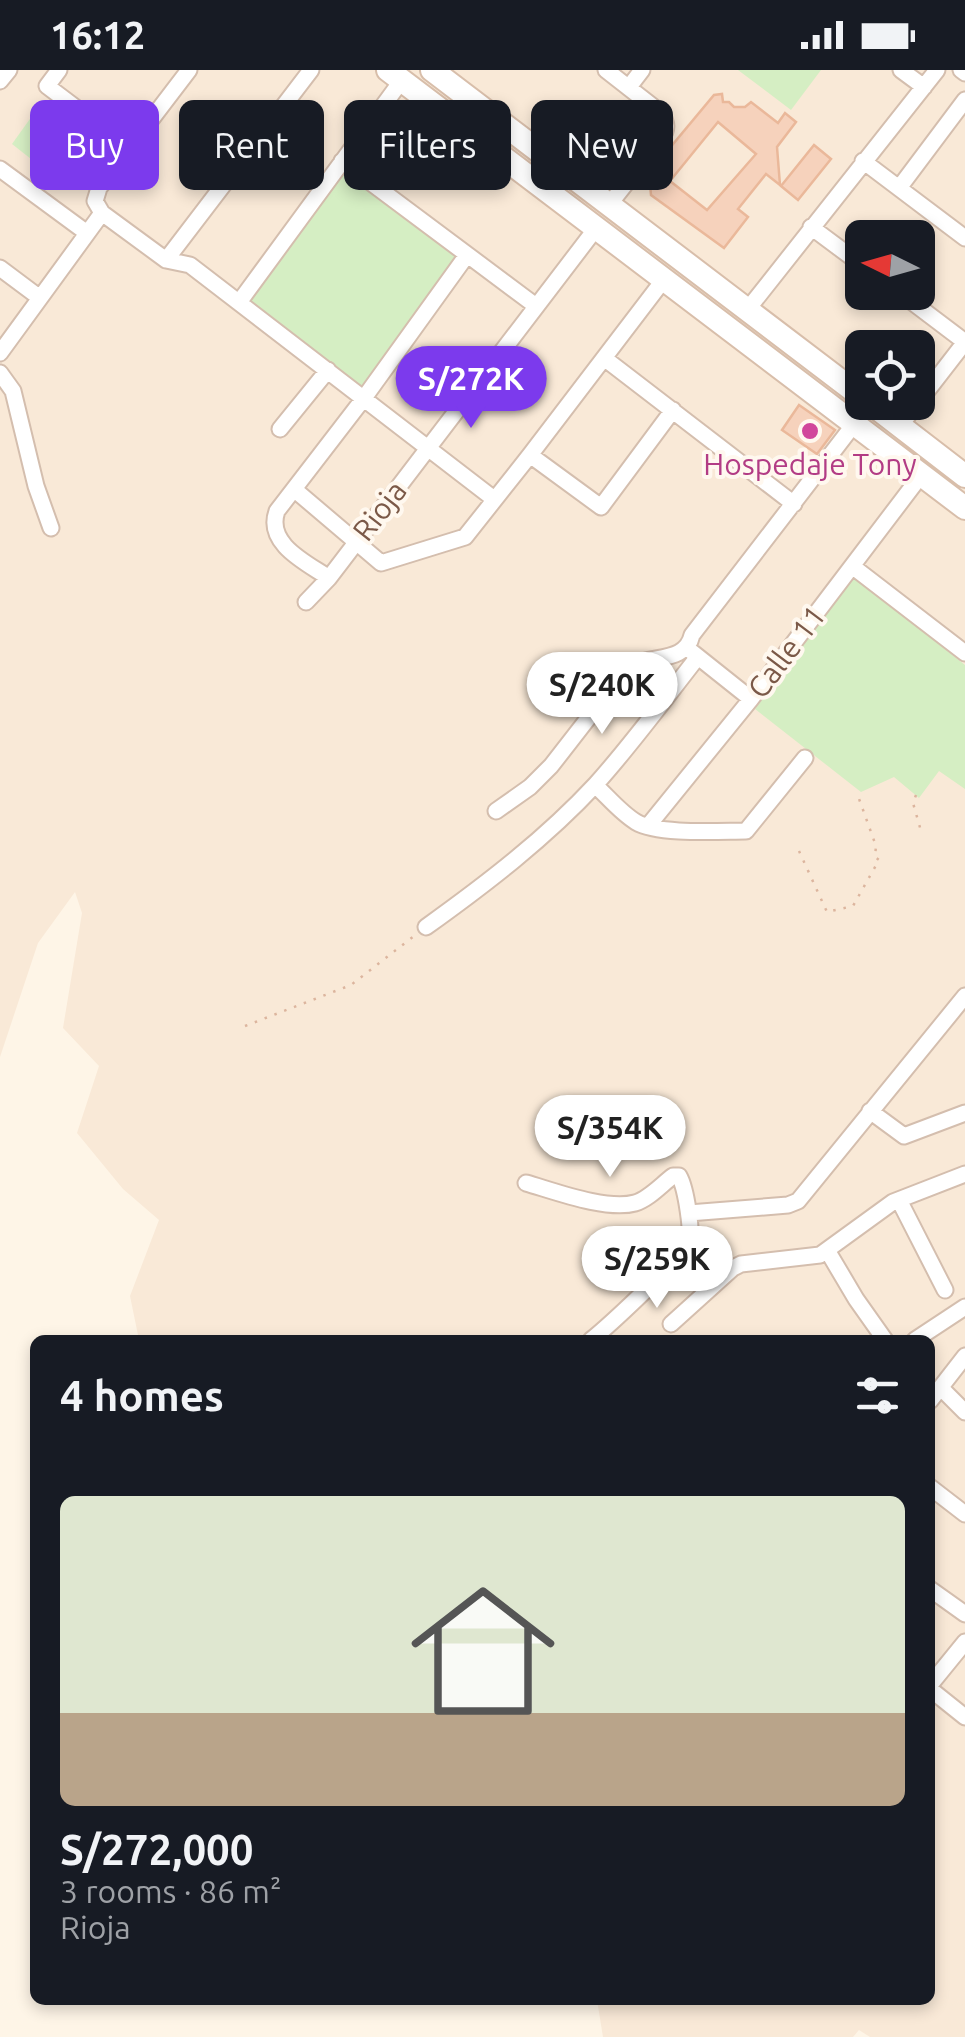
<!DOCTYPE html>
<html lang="en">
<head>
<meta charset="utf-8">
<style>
  :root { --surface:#171b24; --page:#242831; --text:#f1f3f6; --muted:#9ea1a6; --line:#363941; --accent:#7c3aed }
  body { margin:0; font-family:Ubuntu,sans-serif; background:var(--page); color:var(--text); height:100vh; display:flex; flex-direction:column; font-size:38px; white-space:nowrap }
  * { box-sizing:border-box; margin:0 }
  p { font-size:32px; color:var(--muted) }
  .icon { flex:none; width:55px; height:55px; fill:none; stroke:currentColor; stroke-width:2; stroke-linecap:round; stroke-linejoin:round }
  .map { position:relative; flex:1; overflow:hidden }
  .drawer { position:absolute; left:30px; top:1265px; width:905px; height:670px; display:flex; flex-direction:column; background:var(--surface); border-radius:15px; box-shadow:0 5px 15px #0003 }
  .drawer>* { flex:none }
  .banner { position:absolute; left:30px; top:30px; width:905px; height:90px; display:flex; gap:20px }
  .needle { width:65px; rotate:275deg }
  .controls { position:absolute; left:845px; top:150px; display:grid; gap:20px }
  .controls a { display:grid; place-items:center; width:90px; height:90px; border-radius:15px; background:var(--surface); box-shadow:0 5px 15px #0003; font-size:50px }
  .price { position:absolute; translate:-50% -85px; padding:0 22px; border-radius:35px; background:#fff; color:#222; font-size:32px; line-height:65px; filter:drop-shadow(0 2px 5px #0008) }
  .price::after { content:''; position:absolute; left:50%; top:60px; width:30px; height:22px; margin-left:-15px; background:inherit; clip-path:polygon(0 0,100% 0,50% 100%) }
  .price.selected { background:var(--accent); color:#fff }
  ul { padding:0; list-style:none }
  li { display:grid; align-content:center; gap:20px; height:530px; padding:0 30px }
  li+li { border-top:2px solid var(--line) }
  li span { display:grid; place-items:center; height:310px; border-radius:15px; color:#555 }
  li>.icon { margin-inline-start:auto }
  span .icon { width:180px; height:180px; fill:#fffc; stroke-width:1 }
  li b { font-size:42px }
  h2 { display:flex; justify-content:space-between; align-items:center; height:120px; padding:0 30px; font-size:42px }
  .chip { padding:0 35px; border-radius:15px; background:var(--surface); box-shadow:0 5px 15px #0003; font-size:35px; line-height:90px }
  .chip.selected { background:var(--accent); color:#fff }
  .status { display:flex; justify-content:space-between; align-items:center; height:70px; padding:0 50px; background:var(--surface); direction:ltr }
  .status svg { height:28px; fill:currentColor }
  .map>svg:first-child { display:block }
  .residential { fill:#f9e9d7; fill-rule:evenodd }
  .green { fill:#d5eec3 }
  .building { fill:#f6d2bc; stroke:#eab89a; stroke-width:2.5; fill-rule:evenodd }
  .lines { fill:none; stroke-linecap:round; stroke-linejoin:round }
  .minor-casing { stroke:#d4beae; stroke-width:19 }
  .secondary-casing { stroke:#d8beaa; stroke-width:26 }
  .path { stroke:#dcb59e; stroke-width:2.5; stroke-dasharray:2.5 8; stroke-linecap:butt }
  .minor { stroke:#fff; stroke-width:15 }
  .secondary { stroke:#fff; stroke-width:22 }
  .hotel-dot { fill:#d1479c; stroke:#fff8ef; stroke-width:4 }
  .labels { text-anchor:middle; stroke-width:8; stroke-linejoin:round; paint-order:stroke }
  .hotel-label { font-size:30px; fill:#b23c85; stroke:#fff8ef }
  .street-label { font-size:30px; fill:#7b5948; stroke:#fff8ef }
</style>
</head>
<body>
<div class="status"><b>16:12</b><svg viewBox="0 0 49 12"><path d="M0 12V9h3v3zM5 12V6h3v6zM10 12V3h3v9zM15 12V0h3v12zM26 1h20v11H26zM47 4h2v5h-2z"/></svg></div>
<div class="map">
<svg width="965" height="1967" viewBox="0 0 965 1967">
  <rect width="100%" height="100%" fill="#fef5e7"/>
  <path class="residential" d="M0,0H965V1967H870L859,1960L853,1967H603L597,1930H930V1270H139L130,1226L159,1150L123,1119L77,1063L99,996L63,958L82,843L75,822L38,873L0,987ZM862,168H918V222H862ZM862,278H918V332H862Z"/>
  <path class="green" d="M738,0H821L791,40Z
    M37,39L92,78L64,115L12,74Z
    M344,97L460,187L364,322L248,230Z
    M854,506L965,595V719L939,701L919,728L894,707L861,722L755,639Z"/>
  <path class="building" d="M722,24L723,32H729L734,37H745L751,32L778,53L785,43L796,52L777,77L780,115L766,104L738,139L748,147L724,178L651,125L649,103L714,25ZM718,52L756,84L707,140L670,111Z
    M814,75L831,89L798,130L781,116Z
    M799,335L835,360L817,384L782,360Z"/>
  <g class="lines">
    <defs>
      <path id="minor" d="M59,0L47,16L129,78
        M189,0L99,118L95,131L102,143L166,190L190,195L494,429
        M606,0L661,43C667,53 668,59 661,69L608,136
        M901,0L924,17
        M961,0L965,3
        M0,11L9,0
        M629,17L642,0
        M342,91L536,236
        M863,91L965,168
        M0,99L87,163
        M899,118L965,30
        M811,157L862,195
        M166,190L311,0
        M0,198L40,228
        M899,222L965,272
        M240,231L402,10
        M748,239L937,0
        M0,283L102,143
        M604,288L794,434
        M0,303L13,321L36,416L51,458
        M900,356L965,272
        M280,359L328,300
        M530,385L601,437L673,340
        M295,420L381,493L465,467L530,385L665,208
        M852,496L965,583
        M329,508C307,493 265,474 277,441L364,328L467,185
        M306,532L329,508L597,157
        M692,582L751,629
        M595,715C608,727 621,743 636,752C658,765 720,761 746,761L805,688
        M496,741L530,717L551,696L621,606C624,603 631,597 634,595C654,585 686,592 692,565L855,353
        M648,756L751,629L922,404
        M426,857C486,814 546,768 596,714C632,674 664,630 697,588
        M870,1041L904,1066L965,1043
        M526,1113C554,1121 607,1141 635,1133C649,1129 662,1114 673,1106H679C686,1118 693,1163 689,1176C683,1193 662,1205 650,1216C630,1235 612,1253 591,1270
        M899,1130L945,1220
        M689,1143L788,1135L798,1131L965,926
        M827,1180L856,1229L885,1270
        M671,1254L733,1198L741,1194L820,1185L893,1132L965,1104
        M915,1270L965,1237
        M941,1318L965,1342
        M930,1331L965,1286
        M930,1417L965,1444
        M930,1519L965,1544
        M930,1615L965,1572
        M930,1619L965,1647"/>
      <path id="secondary" d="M388,0L965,438
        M432,0L862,327
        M869,332L965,406"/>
    </defs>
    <use href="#minor" class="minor-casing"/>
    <use href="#secondary" class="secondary-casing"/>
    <path class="path" d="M916,725L913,733L921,761
      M799,781L827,842L853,836L879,790L875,787L876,776L858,726
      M245,956L351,915L414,866"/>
    <use href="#minor" class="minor"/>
    <use href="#secondary" class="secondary"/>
  </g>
  <circle class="hotel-dot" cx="810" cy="361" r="10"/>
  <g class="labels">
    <g class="hotel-label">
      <text x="810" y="405">Hospedaje Tony</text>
    </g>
    <g class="street-label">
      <text transform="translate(380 441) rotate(-52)" y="10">Rioja</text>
      <text transform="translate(787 582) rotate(-53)" y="10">Calle 11</text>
    </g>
  </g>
</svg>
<div class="controls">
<a><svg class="needle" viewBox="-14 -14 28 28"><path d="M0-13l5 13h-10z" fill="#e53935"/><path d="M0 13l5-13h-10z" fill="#9ea1a6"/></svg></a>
<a><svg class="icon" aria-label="locate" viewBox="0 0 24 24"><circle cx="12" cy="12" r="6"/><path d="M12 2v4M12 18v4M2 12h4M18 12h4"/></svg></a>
</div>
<b class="price selected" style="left:471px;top:361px">S/272K</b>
<b class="price" style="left:602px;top:667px">S/240K</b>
<b class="price" style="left:610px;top:1110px">S/354K</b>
<b class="price" style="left:657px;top:1241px">S/259K</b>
<div class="banner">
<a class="chip selected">Buy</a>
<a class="chip">Rent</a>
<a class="chip">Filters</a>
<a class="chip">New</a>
</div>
<section class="drawer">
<h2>4 homes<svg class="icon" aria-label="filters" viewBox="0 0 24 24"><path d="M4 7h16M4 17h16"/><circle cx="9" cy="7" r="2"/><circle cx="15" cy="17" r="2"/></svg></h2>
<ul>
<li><span style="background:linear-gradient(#dfe7d0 70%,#b9a48a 0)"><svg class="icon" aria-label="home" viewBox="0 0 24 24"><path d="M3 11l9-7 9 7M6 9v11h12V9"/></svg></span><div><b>S/272,000</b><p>3 rooms · 86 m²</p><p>Rioja</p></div></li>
</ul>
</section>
</div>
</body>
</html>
